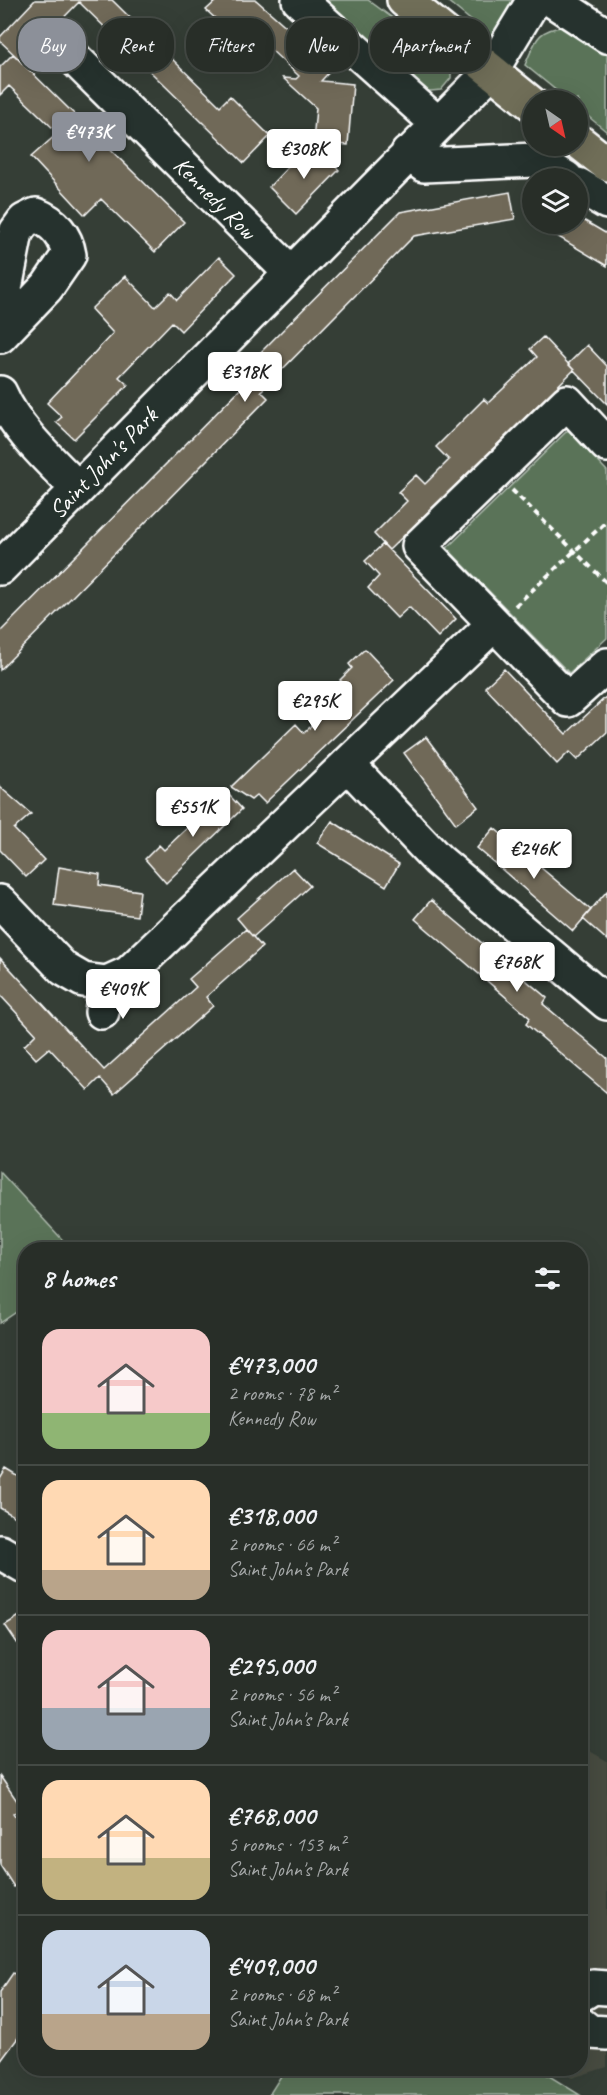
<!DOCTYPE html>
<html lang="en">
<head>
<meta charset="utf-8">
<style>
  :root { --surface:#282e28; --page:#343a34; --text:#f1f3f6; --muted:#a5a8a8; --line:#444a45; --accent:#8c9099 }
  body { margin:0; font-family:Caveat,sans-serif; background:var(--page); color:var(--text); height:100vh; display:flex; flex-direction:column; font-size:22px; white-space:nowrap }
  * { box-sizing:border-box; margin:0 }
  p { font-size:20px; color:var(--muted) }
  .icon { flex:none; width:33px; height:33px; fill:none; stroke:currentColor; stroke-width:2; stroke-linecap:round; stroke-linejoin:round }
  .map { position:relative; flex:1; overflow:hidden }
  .drawer { position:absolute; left:18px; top:1242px; width:570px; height:834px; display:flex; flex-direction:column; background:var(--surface); border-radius:24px; box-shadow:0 6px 24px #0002,0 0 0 2px var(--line) }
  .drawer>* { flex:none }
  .banner { position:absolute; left:18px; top:18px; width:572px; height:54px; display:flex; gap:12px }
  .needle { width:39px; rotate:146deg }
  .tools { position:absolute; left:522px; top:90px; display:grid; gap:12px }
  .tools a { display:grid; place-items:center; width:66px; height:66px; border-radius:50%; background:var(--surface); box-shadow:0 6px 24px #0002,0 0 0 2px var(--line); font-size:30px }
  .price { position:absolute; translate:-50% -51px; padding:0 14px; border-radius:6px; background:#fff; color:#222; font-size:20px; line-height:39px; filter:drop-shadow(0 2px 3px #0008) }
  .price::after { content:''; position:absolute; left:50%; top:36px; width:18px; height:14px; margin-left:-9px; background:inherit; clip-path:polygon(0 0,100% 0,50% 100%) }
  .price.active { background:var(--accent); color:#fff }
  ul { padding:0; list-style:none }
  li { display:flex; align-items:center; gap:18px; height:150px; padding:0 24px }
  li+li { border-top:2px solid var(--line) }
  li span { display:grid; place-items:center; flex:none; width:168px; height:120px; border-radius:18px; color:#555 }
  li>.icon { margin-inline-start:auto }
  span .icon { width:72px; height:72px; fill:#fffc; stroke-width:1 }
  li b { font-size:26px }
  h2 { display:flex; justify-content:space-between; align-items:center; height:72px; padding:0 24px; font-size:26px }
  .pill { padding:0 21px; border-radius:24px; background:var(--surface); box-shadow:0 6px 24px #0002,0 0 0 2px var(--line); font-size:21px; line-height:54px }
  .pill.active { background:var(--accent); color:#fff }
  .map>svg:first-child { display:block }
  .built { fill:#474b40 }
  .green { fill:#5a7358; stroke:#acb9ac; stroke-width:1.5 }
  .building { fill:#706958; stroke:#fff; stroke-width:1.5 }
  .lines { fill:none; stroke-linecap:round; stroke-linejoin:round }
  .minor-casing { stroke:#fff; stroke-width:38 }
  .major-casing { stroke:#fff; stroke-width:38 }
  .path { stroke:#fff; stroke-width:4; stroke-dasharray:6 4.5; stroke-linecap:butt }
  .minor { stroke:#26332d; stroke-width:33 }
  .major { stroke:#706e59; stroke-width:33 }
  .labels { text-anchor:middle; stroke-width:4.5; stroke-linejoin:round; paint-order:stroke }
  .street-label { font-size:24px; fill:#fff; stroke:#26332d }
</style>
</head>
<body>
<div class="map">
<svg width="607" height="2095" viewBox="0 0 607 2095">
  <rect width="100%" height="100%" fill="#353e36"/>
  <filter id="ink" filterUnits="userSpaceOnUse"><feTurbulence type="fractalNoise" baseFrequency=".0167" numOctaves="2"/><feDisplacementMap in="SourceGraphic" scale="12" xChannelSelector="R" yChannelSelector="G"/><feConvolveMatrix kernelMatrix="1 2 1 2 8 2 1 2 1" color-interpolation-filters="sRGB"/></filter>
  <g filter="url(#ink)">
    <path class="built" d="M581,1746L607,1761V2067L572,2078L557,2069L580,2068Z"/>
    <path class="green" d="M317,0H368L451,61V78L441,90L420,92Z
      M446,0H514L516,10L496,41Z
      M566,26L607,48V132L578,108V100H568L525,65C536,40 536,30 566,26Z
      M568,430L607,471V638L569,673L447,548Z
      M0,1172L71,1249L26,1250L25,1306L0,1323Z
      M286,2068L538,2069L580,2095H269Z"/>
    <path class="building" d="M35,0H112L220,106L230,96L270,136L244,163L79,2L21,61L0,41V37Z
      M217,0H256L333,68L321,81L353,84L348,145L313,142L316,108L283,78L296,79L299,76L255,35L246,46L206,10Z
      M13,54L184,222L155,252L101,199L85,215L31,157L58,133L9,86L0,95V67Z
      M313,144L339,170L296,214L269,187L301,153L311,164Z
      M510,192L515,219L414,236L261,391L268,398L0,670V632L251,378L243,370L400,212Z
      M578,217L607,234V266L537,224H578Z
      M219,257L236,274L181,331L172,322L119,377L128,385L74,439L56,422L62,417L47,403L113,333L91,309L125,276L155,307L170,292L177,300Z
      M543,337L574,370L389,550L374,534L407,501L398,492L416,475L425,484L449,460L436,447L484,399L488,403L537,357L530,349Z
      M587,345L607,366V404L568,364Z
      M383,544L456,619L438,637L409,607L397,618L368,588L379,576L365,561Z
      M365,649L394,680L265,803L257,795L251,800L231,787L296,724L304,733L349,689L340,680L352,668L349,664Z
      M504,669L566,734L607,696V732L577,760L569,752L557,764L485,687Z
      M426,737L478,807L456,824L404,753Z
      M0,787L31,814L14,829L44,860L26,877L0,850Z
      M222,795H229L242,809L166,883L145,859L159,845L164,850Z
      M332,821L399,864L386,886L317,843Z
      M494,828L591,910L573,931L477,848Z
      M59,867L100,874L99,885L140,891L137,916L54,905Z
      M293,868L310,886L253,937L237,918Z
      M607,891V940L583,919Z
      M431,900L547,998L543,1004L607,1058V1093L526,1024L530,1018L415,919Z
      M246,929L262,947L206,997L213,1006L114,1094L100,1078L88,1090L49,1048L36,1059L24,1046L36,1034L0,995V958L104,1070L196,987L189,979Z
      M6,1469L26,1481V1523L0,1508V1479Z
      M26,1612V1656L5,1625Z
      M0,1776L22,1808L13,1814L26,1832V1879L14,1887L0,1865Z
      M13,1973L26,1982V2027L0,2062V1992Z"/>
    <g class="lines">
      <defs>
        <path id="minor" d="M299,0L437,123
          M552,0L607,36
          M64,48L290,272
          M408,153L424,165L535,160L566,178
          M578,185L607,202
          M0,314L16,232L24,221L36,215C54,222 66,236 69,255L47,287L0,336
          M0,393C16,430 51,461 78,489
          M607,445L567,402L419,546L568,700L607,665
          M0,568L491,71L534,0
          M348,765L438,860L607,1003
          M0,902L64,969L83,980L107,983
          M102,1012L107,983L129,973L494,624
          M0,1552L26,1567
          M580,1995L593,1987L607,1988
          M580,2024L590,2032L607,2033"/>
        <path id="major" d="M404,0L532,104
          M578,141L607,164"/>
      </defs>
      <use href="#minor" class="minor-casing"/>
      <use href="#major" class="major-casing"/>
      <path class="path" d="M512,490L607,583
        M515,606L607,521"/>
      <use href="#minor" class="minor"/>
      <use href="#major" class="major"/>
    </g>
  </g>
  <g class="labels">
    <g class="street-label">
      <text transform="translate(215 198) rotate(45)" y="8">Kennedy Row</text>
      <text transform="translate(103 463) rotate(-46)" y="8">Saint John's Park</text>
    </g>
  </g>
</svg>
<div class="tools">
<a><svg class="needle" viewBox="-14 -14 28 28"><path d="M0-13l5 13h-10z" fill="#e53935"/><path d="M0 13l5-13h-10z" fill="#a5a8a8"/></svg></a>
<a><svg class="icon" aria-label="layers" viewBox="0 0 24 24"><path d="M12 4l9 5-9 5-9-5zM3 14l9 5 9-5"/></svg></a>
</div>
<b class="price active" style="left:89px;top:163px">€473K</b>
<b class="price" style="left:304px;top:180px">€308K</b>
<b class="price" style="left:245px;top:403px">€318K</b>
<b class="price" style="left:315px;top:732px">€295K</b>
<b class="price" style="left:193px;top:838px">€551K</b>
<b class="price" style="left:534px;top:880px">€246K</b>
<b class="price" style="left:517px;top:993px">€768K</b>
<b class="price" style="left:123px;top:1020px">€409K</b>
<div class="banner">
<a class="pill active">Buy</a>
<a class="pill">Rent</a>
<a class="pill">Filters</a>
<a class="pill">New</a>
<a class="pill">Apartment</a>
</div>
<section class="drawer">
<h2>8 homes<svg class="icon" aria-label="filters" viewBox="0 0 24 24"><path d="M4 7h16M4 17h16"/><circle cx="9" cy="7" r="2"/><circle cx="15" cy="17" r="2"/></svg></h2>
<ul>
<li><span style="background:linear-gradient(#f6c9c9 70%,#8fb573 0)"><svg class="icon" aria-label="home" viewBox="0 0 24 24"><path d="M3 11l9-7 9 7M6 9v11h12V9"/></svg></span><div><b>€473,000</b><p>2 rooms · 78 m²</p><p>Kennedy Row</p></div></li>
<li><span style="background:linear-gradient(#ffd9b3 75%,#b9a48a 0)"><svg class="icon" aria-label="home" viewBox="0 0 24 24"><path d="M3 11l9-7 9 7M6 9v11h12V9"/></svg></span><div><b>€318,000</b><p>2 rooms · 66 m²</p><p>Saint John's Park</p></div></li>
<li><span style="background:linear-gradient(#f6c9c9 65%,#9aa5b1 0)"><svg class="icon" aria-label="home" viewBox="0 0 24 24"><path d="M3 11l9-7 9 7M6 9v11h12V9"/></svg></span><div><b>€295,000</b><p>2 rooms · 56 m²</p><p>Saint John's Park</p></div></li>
<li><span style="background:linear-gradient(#ffd9b3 65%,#c2b280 0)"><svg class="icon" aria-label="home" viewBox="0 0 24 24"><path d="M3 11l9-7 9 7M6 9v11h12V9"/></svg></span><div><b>€768,000</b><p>5 rooms · 153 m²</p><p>Saint John's Park</p></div></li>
<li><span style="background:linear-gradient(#c9d6e8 70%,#b9a48a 0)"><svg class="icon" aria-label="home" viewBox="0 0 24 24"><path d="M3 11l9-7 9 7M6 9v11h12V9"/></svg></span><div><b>€409,000</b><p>2 rooms · 68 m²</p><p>Saint John's Park</p></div></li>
</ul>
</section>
</div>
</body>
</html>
